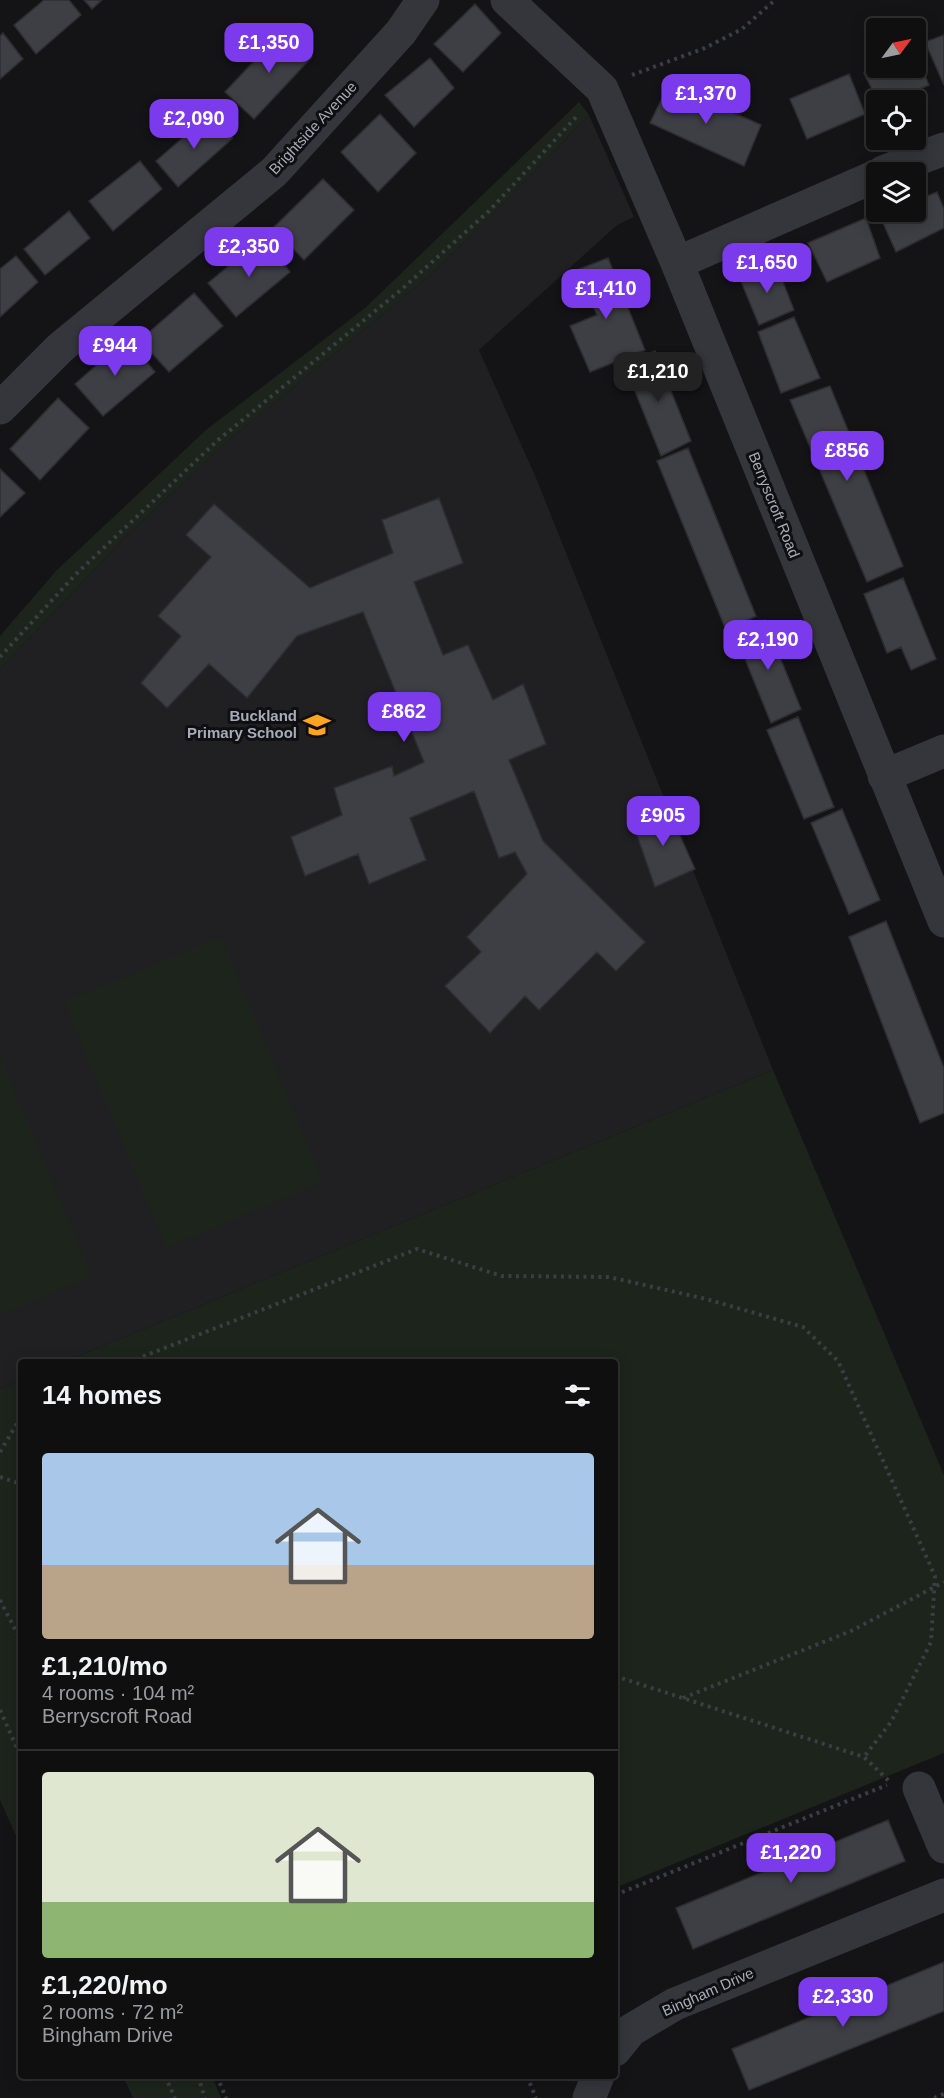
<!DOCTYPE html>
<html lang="en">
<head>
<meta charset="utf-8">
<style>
  :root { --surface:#0f0f10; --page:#1d1d1e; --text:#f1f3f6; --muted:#9b9c9f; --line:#2f2f30; --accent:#7c3aed }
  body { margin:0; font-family:Helvetica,sans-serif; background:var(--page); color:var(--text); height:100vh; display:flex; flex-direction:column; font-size:22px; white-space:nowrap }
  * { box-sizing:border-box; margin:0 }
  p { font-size:20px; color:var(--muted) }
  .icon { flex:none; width:33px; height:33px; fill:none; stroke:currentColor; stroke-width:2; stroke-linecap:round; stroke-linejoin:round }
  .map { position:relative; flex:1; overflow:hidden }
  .panel { position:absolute; left:18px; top:1359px; width:600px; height:720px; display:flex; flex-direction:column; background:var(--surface); border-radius:6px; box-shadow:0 3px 15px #0003,0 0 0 2px var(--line) }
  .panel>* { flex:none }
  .needle { width:39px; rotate:57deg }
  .buttons { position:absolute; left:866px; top:18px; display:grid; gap:12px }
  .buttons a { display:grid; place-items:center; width:60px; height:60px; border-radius:6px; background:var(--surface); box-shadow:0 3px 15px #0003,0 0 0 2px var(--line); font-size:30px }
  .price { position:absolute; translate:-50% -51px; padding:0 14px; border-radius:12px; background:var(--accent); color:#fff; font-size:20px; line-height:39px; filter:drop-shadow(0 2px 3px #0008) }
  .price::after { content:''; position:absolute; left:50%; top:36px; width:18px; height:14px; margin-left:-9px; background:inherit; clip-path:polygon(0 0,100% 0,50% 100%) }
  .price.current { background:#222; color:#fff }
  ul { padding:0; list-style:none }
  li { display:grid; align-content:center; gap:12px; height:318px; padding:0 24px }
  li+li { border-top:2px solid var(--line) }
  li span { display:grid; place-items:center; height:186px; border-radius:6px; color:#555 }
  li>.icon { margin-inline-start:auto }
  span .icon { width:108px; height:108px; fill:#fffc; stroke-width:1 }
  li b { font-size:26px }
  h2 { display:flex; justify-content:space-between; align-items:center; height:72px; padding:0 24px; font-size:26px }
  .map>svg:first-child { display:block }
  .built { fill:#202023 }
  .green { fill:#1c241c }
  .building { fill:#3e3f44; stroke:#2e2e32; stroke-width:1.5 }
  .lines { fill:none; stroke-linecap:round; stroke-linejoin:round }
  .path { stroke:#3b3e43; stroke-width:4; stroke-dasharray:3 4.5; stroke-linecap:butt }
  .street { stroke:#35363c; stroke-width:33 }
  .labels { text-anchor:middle; stroke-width:6; stroke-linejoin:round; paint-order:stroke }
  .street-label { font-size:15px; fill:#a5acb8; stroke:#0f0f11 }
  .poi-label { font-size:15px; font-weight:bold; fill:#a5acb8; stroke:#0f0f11; text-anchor:end }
</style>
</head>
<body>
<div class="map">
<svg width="944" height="2098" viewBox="0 0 944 2098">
  <rect width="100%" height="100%" fill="#141416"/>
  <path class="built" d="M589,115L634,217L617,225L479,350L536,478L773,1070L64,1362H21V1380L0,1389V669L124,538L224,444L428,277L504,203Z"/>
  <path class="green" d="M579,102L589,115L504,203L428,277L224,444L124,538L0,669V636L56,571L206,430L365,308Z
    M221,937L323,1182L166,1248L64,1002Z
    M0,1056L92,1277L0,1315Z
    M773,1070L944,1475V1753L615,1888V1362H64Z
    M21,1380V1847L0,1800V1389Z
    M123,2076H212L221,2098H133Z"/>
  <path class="building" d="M44,0H69L81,15L36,54L14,25Z
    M84,0H102L92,9Z
    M475,4L501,33L463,72L434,44Z
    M284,29L312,57L254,119L225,92Z
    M3,33L23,59L0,79V36Z
    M944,35V85L925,42Z
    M915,51L929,85L895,100H877L864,73L876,67L915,68Z
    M430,58L454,88L414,127L385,95Z
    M849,74L865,114L807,139L790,99Z
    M669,84L761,125L744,166L650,123Z
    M211,113L233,138L178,187L156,161Z
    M380,114L416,153L378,192L341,152Z
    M140,161L162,189L113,231L89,201Z
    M323,179L354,210L304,260L273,228Z
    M937,192L944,209V228L896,252L879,214L886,212H915V201Z
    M69,211L90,238L45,275L24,249Z
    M866,218L880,258L827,282L808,243Z
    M262,238L290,272L236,317L208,283Z
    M16,256L38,282L0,317V269Z
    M608,258L645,350L590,372L570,326L597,315L577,270Z
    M776,264L794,310L759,325L740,279Z
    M194,293L223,326L169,372L140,340Z
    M794,317L820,378L781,393L758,332Z
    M127,338L155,372L103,416L75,384Z
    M655,351L691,441L661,456L624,364Z
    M830,386L903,566L867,582L790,400Z
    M58,398L89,428L40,480L10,449Z
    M688,448L756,616L726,630L657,461Z
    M0,469L25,493L0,517Z
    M439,498L463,563L414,582L443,655L468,645L493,700L523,684L546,744L509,760L543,841L645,942L616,971L597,952L539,1010L525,996L490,1033L445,986L481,952L467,937L527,874L515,852L499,858L474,791L410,818L426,860L369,884L358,854L305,876L291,837L342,815L334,788L392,766L394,776L424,762L363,612L297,636L247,698L209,664L167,708L141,683L181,636L158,616L211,557L186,535L214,504L310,588L393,553L382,520Z
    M903,578L936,659L911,670L901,647L887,653L864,594Z
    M765,620L801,709L771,723L734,632Z
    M798,717L834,807L804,819L767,730Z
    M667,806L695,869L655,887L632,821Z
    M842,809L880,900L849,914L811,823Z
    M886,921L944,1068V1113L920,1123L849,937Z
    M888,1820L905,1861L693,1949L676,1908Z
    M944,1962V2011L749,2090L732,2049Z"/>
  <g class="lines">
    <path class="path" d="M632,75L705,48L742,29L775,0
      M0,657L75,575L217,441L402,289L489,211L578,115
      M129,1362L417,1249L502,1276L609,1277L706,1299L803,1327L838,1361L935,1576L931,1642L891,1722L864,1757
      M0,1452L21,1417
      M0,1477L21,1484
      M0,1600L21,1641
      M615,1676L864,1757L889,1781
      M683,1698L851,1631L944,1582
      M0,1710L21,1757
      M615,1895L887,1785
      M165,2076L175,2098
      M198,2076L205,2098
      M217,2076L226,2098
      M527,2076L536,2098
      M934,2098L944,2094"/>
    <path class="street" d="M507,0L602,89L677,263L944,921
      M883,172L944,149
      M677,263L876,176
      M0,408L60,348L274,172L401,32L423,0
      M884,776L944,751
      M919,1788L944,1847
      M615,2050L631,2030L675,2004L944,1895
      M589,2098L598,2076"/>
  </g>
  <defs>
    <symbol id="school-bare" viewBox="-9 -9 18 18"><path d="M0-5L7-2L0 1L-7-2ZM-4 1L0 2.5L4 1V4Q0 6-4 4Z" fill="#ffa423" stroke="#0f0f11" stroke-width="2.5" paint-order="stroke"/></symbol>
  </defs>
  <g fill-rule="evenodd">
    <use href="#school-bare" x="298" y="706" width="38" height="38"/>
  </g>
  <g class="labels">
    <g class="street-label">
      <text transform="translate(313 128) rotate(-47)" y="5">Brightside Avenue</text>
      <text transform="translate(774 505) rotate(68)" y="5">Berryscroft Road</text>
      <text transform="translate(708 1992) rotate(-24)" y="5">Bingham Drive</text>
    </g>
    <g class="poi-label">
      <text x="297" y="721">Buckland<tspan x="297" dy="17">Primary School</tspan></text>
    </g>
  </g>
</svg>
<div class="buttons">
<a><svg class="needle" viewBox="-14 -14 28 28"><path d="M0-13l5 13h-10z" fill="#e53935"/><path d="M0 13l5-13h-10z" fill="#9b9c9f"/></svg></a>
<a><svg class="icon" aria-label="locate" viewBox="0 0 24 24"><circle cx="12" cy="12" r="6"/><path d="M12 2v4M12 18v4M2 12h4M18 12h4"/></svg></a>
<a><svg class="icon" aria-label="layers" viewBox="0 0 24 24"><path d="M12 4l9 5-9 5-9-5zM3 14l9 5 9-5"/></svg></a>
</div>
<b class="price" style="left:269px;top:74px">£1,350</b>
<b class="price" style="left:706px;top:125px">£1,370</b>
<b class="price" style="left:194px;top:150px">£2,090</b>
<b class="price" style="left:249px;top:278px">£2,350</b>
<b class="price" style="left:767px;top:294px">£1,650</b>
<b class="price" style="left:606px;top:320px">£1,410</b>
<b class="price" style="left:115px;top:377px">£944</b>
<b class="price current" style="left:658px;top:403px">£1,210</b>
<b class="price" style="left:847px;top:482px">£856</b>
<b class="price" style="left:768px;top:671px">£2,190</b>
<b class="price" style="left:404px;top:743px">£862</b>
<b class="price" style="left:663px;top:847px">£905</b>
<b class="price" style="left:791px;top:1884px">£1,220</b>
<b class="price" style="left:843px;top:2028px">£2,330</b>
<section class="panel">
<h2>14 homes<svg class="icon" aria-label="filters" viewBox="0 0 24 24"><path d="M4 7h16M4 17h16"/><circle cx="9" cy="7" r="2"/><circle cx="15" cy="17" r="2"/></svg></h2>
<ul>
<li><span style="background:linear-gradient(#a9c7e8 60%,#b9a48a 0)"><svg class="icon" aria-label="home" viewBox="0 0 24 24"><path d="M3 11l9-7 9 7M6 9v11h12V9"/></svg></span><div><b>£1,210/mo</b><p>4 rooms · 104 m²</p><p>Berryscroft Road</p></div></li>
<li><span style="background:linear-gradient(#dfe7d0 70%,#8fb573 0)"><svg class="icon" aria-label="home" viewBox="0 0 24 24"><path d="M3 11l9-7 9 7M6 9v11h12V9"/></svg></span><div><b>£1,220/mo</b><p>2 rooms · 72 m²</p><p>Bingham Drive</p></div></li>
</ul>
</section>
</div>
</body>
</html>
